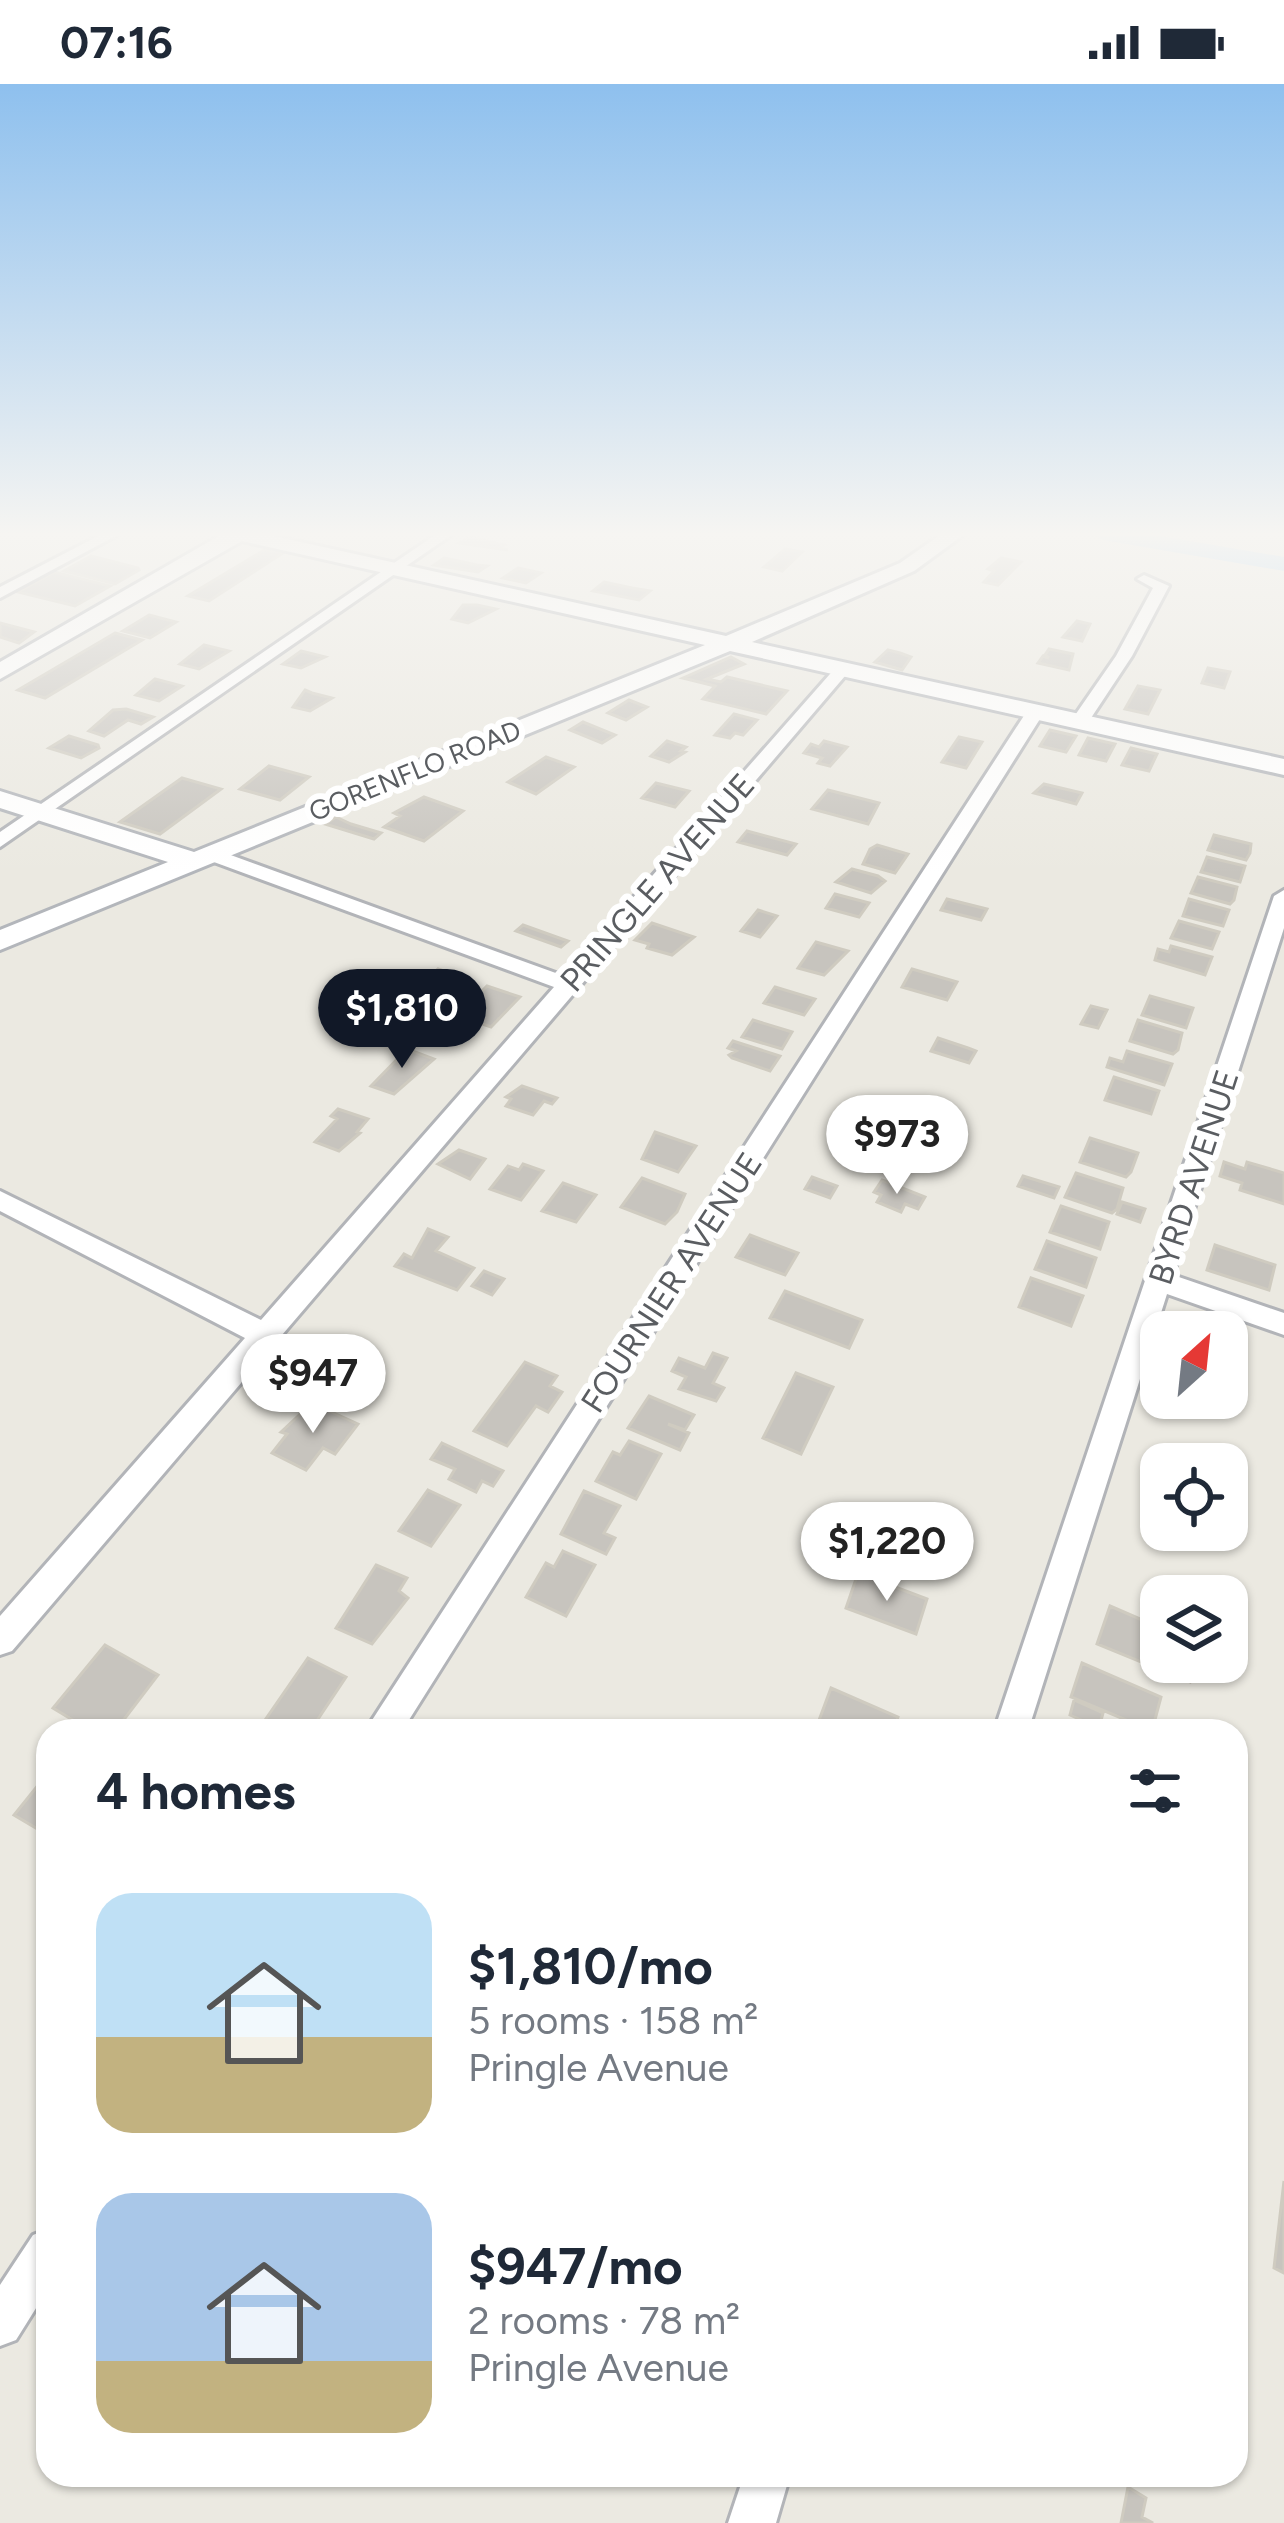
<!DOCTYPE html>
<html lang="en">
<head>
<meta charset="utf-8">
<style>
  :root { --surface:#fff; --page:#f6f6f7; --text:#1f2937; --muted:#747a83; --accent:#111827 }
  body { margin:0; font-family:Figtree,sans-serif; background:var(--page); color:var(--text); height:100vh; display:flex; flex-direction:column; font-size:45px; white-space:nowrap }
  * { box-sizing:border-box; margin:0 }
  p { font-size:39px; color:var(--muted) }
  .icon { flex:none; width:66px; height:66px; fill:none; stroke:currentColor; stroke-width:2; stroke-linecap:round; stroke-linejoin:round }
  .map { position:relative; flex:1; overflow:hidden }
  .drawer { position:absolute; left:36px; top:1635px; width:1212px; height:768px; display:flex; flex-direction:column; background:var(--surface); border-radius:36px; box-shadow:0 3px 9px #0004 }
  .drawer>* { flex:none }
  .needle { width:78px; rotate:27deg }
  .fabs { position:absolute; left:1140px; top:1227px; display:grid; gap:24px }
  .fabs a { display:grid; place-items:center; width:108px; height:108px; border-radius:24px; background:var(--surface); box-shadow:0 3px 9px #0004; font-size:60px }
  .price { position:absolute; translate:-50% -102px; padding:0 27px; border-radius:42px; background:#fff; color:#222; font-size:39px; line-height:78px; filter:drop-shadow(0 3px 6px #0008) }
  .price::after { content:''; position:absolute; left:50%; top:72px; width:36px; height:27px; margin-left:-18px; background:inherit; clip-path:polygon(0 0,100% 0,50% 100%) }
  .price.active { background:var(--accent); color:#fff }
  ul { padding:0; list-style:none }
  li { display:flex; align-items:center; gap:36px; height:300px; padding:0 60px }
  li span { display:grid; place-items:center; flex:none; width:336px; height:240px; border-radius:36px; color:#555 }
  li>.icon { margin-inline-start:auto }
  span .icon { width:144px; height:144px; fill:#fffc; stroke-width:1 }
  li b { font-size:51px }
  h2 { display:flex; justify-content:space-between; align-items:center; height:144px; padding:0 60px; font-size:51px }
  .status { display:flex; justify-content:space-between; align-items:center; height:84px; padding:0 60px; background:var(--surface); direction:ltr }
  .status svg { height:33px; fill:currentColor }
  .map>svg:first-child { display:block }
  .lines { fill:none; stroke-linecap:round; stroke-linejoin:round }
  .river { fill:#a7d2f6; fill-rule:evenodd }
  .building { fill:#c7c4be; stroke:#cfcbc0; stroke-width:3 }
  .street-casing { stroke:#b2b4b8; stroke-width:6 }
  .secondary-casing { stroke:#b3b6bb; stroke-width:6 }
  .street { fill:#fff; fill-rule:evenodd }
  .secondary { fill:#fff; fill-rule:evenodd }
  .labels { text-anchor:middle; stroke-width:12; stroke-linejoin:round; paint-order:stroke }
  .far-street-label { font-size:27px; fill:#5a5d61; stroke:#fff }
  .street-label { font-size:33px; fill:#5a5d61; stroke:#fff }
</style>
</head>
<body>
<div class="status"><b>07:16</b><svg viewBox="0 0 49 12"><path d="M0 12V9h3v3zM5 12V6h3v6zM10 12V3h3v9zM15 12V0h3v12zM26 1h20v11H26zM47 4h2v5h-2z"/></svg></div>
<div class="map">
<svg width="1284" height="2439" viewBox="0 0 1284 2439">
  <rect width="100%" height="100%" fill="#ebe9e1"/>
  <g class="lines">
    <path class="river" d="M1091,449H1143L1284,473V487L1103,456Z"/>
  </g>
  <path class="building" d="M471,453L504,461L499,464L508,466L459,459Z
    M266,465L283,469L209,517L188,512Z
    M785,465L802,468L782,487L764,483Z
    M91,472L138,484L139,486L115,500L64,487Z
    M444,474L477,481L487,482L478,488L434,481Z
    M1001,474L1021,478L998,501L984,498L994,487L988,485Z
    M518,484L541,489L526,499L503,494Z
    M54,488L110,502L75,522L18,508Z
    M604,498L632,504L650,507L639,516L593,507Z
    M463,521H477L496,525L468,539L452,535Z
    M149,531L176,538L150,554L123,547Z
    M1077,537L1090,540L1082,557L1063,553Z
    M0,539L34,548L19,559L0,553Z
    M115,549L142,556L45,614L18,606Z
    M204,561L229,567L199,585L180,580Z
    M1049,565L1073,570L1069,586L1038,579L1043,572L1049,574L1045,571Z
    M888,566L900,569L911,573L902,586L875,578Z
    M301,567L325,573L301,584L283,580Z
    M731,573L744,580L707,595L721,598L727,593L787,607L766,630L703,615L715,602L683,594Z
    M1208,584L1230,588L1224,604L1202,599Z
    M155,595L159,596L182,602L159,617L136,611Z
    M1138,602L1160,606L1148,630L1125,625Z
    M305,606L312,609L332,614L310,627L293,623Z
    M629,616L647,623L626,636L608,629Z
    M126,625L153,633L141,640L128,636L104,652L89,647L113,626Z
    M734,630L757,636L743,651L735,649L730,654L715,651Z
    M583,638L615,651L602,659L570,646Z
    M1050,646L1076,652L1066,668L1040,662Z
    M69,652L98,661L99,664L81,674L49,664Z
    M959,653L982,658L966,684L942,678Z
    M1088,654L1115,660L1106,677L1079,671Z
    M667,657L686,663L681,667L685,668L669,678L651,672Z
    M824,657L847,663L830,682L818,679L822,674L804,669L811,660L819,663Z
    M1131,664L1157,670L1149,687L1122,681Z
    M546,673L574,683L536,710L508,698Z
    M269,682L309,693L280,716L240,705Z
    M182,694L221,705L160,750L120,738Z
    M656,699L689,707L675,723L642,714Z
    M1044,700L1082,709L1076,720L1034,709Z
    M828,706L879,719L868,740L812,725Z
    M424,713L463,727L424,757L384,743L400,732L394,729Z
    M336,733L351,740L381,749L374,755L325,740Z
    M747,747L796,760L787,771L738,758Z
    M1214,751L1251,760L1250,769L1246,776L1208,766Z
    M877,761L908,770L895,789L863,780L870,765Z
    M1207,773L1245,782L1240,798L1201,788Z
    M852,785L878,792L885,797L871,809L836,798Z
    M1198,793L1237,803L1234,816L1230,820L1191,809Z
    M835,810L869,819L859,833L826,824Z
    M947,815L987,825L981,836L941,826Z
    M1189,815L1229,826L1223,842L1183,832Z
    M758,826L777,832L760,853L741,847Z
    M1179,837L1219,848L1212,865L1171,854Z
    M652,839L694,853L672,871L647,864L649,860L635,856Z
    M523,841L568,857L561,863L516,847Z
    M816,858L848,867L824,891L798,884Z
    M1171,862L1212,873L1205,891L1155,876L1158,865L1169,868Z
    M438,885L459,892L430,921L409,913Z
    M912,885L957,898L947,916L902,903Z
    M487,902L520,913L491,943L468,935L475,928L465,924Z
    M775,903L815,915L804,931L764,919Z
    M1150,912L1193,924L1186,944L1142,931Z
    M1091,922L1107,926L1098,944L1081,940Z
    M433,936L467,947L458,958L449,955L443,961L418,952Z
    M753,936L792,948L782,965L742,953Z
    M1138,936L1182,949L1178,966L1173,970L1130,957Z
    M938,954L968,964L976,967L969,979L931,967Z
    M733,957L780,972L770,987L732,974L729,971L736,967L728,964Z
    M407,965L434,975L394,1010L371,1002Z
    M1127,967L1172,980L1164,1001L1107,983L1110,974L1123,978Z
    M1114,993L1159,1007L1151,1030L1105,1016Z
    M522,1002L557,1014L552,1020L544,1017L533,1031L506,1022L511,1015L506,1013Z
    M338,1025L368,1035L357,1048L360,1049L339,1067L315,1058L337,1035L331,1032Z
    M655,1048L696,1062L678,1088L642,1075Z
    M1090,1054L1138,1069L1131,1088L1126,1093L1080,1078Z
    M459,1066L485,1075L470,1095L438,1080Z
    M1224,1078L1245,1085L1247,1078L1284,1089V1120L1240,1106L1242,1099L1220,1092Z
    M523,1080L543,1087L521,1116L490,1105L508,1082L519,1086Z
    M1076,1089L1123,1104L1117,1125L1112,1129L1065,1113Z
    M1023,1092L1059,1103L1054,1114L1018,1102Z
    M812,1093L837,1102L830,1114L805,1105Z
    M642,1094L685,1110L677,1128L665,1140L621,1123Z
    M882,1096L925,1113L918,1125L905,1120L901,1128L877,1118L881,1111L874,1108Z
    M563,1099L596,1111L576,1138L542,1127Z
    M1122,1118L1145,1125L1140,1138L1117,1130Z
    M1061,1122L1109,1138L1100,1165L1050,1148Z
    M428,1145L448,1153L436,1167L474,1184L457,1206L395,1182L404,1170L412,1174Z
    M750,1151L798,1169L785,1191L736,1173Z
    M1047,1157L1096,1174L1086,1203L1035,1185Z
    M1215,1161L1275,1181L1269,1206L1207,1186Z
    M484,1187L504,1195L492,1211L472,1202Z
    M1031,1194L1083,1212L1071,1242L1019,1223Z
    M785,1207L862,1236L849,1264L770,1234Z
    M713,1269L727,1274L713,1299L724,1304L716,1317L679,1305L686,1293L672,1287L679,1274L705,1284Z
    M525,1278L557,1292L550,1302L562,1308L548,1328L536,1322L507,1362L474,1347Z
    M796,1289L833,1303L801,1370L763,1354Z
    M649,1312L694,1331L685,1346L668,1340L689,1349L680,1366L628,1344Z
    M312,1319L358,1340L335,1370L323,1364L306,1386L272,1369L287,1350L281,1348Z
    M629,1357L661,1370L636,1415L596,1397L613,1368L620,1371Z
    M442,1359L503,1387L493,1402L482,1397L476,1408L449,1395L455,1385L431,1375Z
    M428,1406L460,1421L431,1462L399,1447Z
    M584,1407L620,1422L604,1449L615,1454L606,1470L561,1450Z
    M563,1467L595,1481L566,1532L526,1513L546,1479L554,1483Z
    M376,1481L407,1494L399,1507L408,1514L372,1560L336,1544Z
    M858,1489L927,1515L916,1550L846,1524Z
    M1110,1522L1161,1544V1578H1195L1190,1598L1097,1560Z
    M105,1561L158,1591L122,1638L121,1647H68L76,1638L53,1624Z
    M308,1574L346,1593L310,1647H277L263,1639Z
    M1082,1579L1161,1613L1152,1647L1071,1613Z
    M831,1604L898,1633L894,1647H815Z
    M1074,1616L1103,1629L1099,1644L1070,1631Z
    M43,1695L48,1698V1739L41,1747L14,1731Z
    M1284,2097V2189L1274,2184Z
    M1128,2403L1146,2414L1142,2433L1153,2439H1121Z"/>
  <g class="lines">
    <defs>
      <path id="street" d="M104,449H121L0,514V503Z
        M438,449H454L0,763V748Z
        M1144,491L1169,502L1132,572L1089,637L1074,641L1071,637L1116,572L1153,504L1137,495Z
        M837,582L851,585L12,1567L0,1571V1532L245,1254L0,1127V1107L261,1236L554,903L203,774V766H217L564,892Z
        M1036,622L1045,627L402,1647H365L1027,627Z
        M1284,806V844L1173,1191L1284,1229V1251L1167,1210L1028,1647H994L1274,812Z
        M48,2145V2205L16,2256L0,2262V2201L33,2151Z
        M744,2391H790L776,2439H728Z"/>
      <path id="secondary" d="M224,449H260L726,552L900,479L943,449H966L914,487L752,558L1284,675V691L730,567L0,866V846L168,778L0,724V707L194,768L705,561L242,457L0,595V578Z"/>
    </defs>
    <use href="#street" class="street-casing"/>
    <use href="#secondary" class="secondary-casing"/>
    <use href="#street" class="street"/>
    <use href="#secondary" class="secondary"/>
  </g>
  <linearGradient id="sky" x2="0" y2="1"><stop stop-color="#8ec0ee"/><stop offset="0.57" stop-color="#f6f5f2"/><stop offset="1" stop-color="#f6f5f2" stop-opacity="0"/></linearGradient>
  <rect width="1284" height="790" fill="url(#sky)"/>
  <g class="labels">
    <g class="far-street-label">
      <text transform="translate(415 687) rotate(-22)" y="9">GORENFLO ROAD</text>
    </g>
    <g class="street-label">
      <text transform="translate(657 798) rotate(-49)" y="12">PRINGLE AVENUE</text>
      <text transform="translate(1193 1093) rotate(-72)" y="12">BYRD AVENUE</text>
      <text transform="translate(671 1198) rotate(-57)" y="12">FOURNIER AVENUE</text>
    </g>
  </g>
</svg>
<div class="fabs">
<a><svg class="needle" viewBox="-14 -14 28 28"><path d="M0-13l5 13h-10z" fill="#e53935"/><path d="M0 13l5-13h-10z" fill="#747a83"/></svg></a>
<a><svg class="icon" aria-label="locate" viewBox="0 0 24 24"><circle cx="12" cy="12" r="6"/><path d="M12 2v4M12 18v4M2 12h4M18 12h4"/></svg></a>
<a><svg class="icon" aria-label="layers" viewBox="0 0 24 24"><path d="M12 4l9 5-9 5-9-5zM3 14l9 5 9-5"/></svg></a>
</div>
<b class="price active" style="left:402px;top:987px">$1,810</b>
<b class="price" style="left:897px;top:1113px">$973</b>
<b class="price" style="left:313px;top:1352px">$947</b>
<b class="price" style="left:887px;top:1520px">$1,220</b>
<section class="drawer">
<h2>4 homes<svg class="icon" aria-label="filters" viewBox="0 0 24 24"><path d="M4 7h16M4 17h16"/><circle cx="9" cy="7" r="2"/><circle cx="15" cy="17" r="2"/></svg></h2>
<ul>
<li><span style="background:linear-gradient(#bfe0f5 60%,#c2b280 0)"><svg class="icon" aria-label="home" viewBox="0 0 24 24"><path d="M3 11l9-7 9 7M6 9v11h12V9"/></svg></span><div><b>$1,810/mo</b><p>5 rooms · 158 m²</p><p>Pringle Avenue</p></div></li>
<li><span style="background:linear-gradient(#a9c7e8 70%,#c2b280 0)"><svg class="icon" aria-label="home" viewBox="0 0 24 24"><path d="M3 11l9-7 9 7M6 9v11h12V9"/></svg></span><div><b>$947/mo</b><p>2 rooms · 78 m²</p><p>Pringle Avenue</p></div></li>
</ul>
</section>
</div>
</body>
</html>
